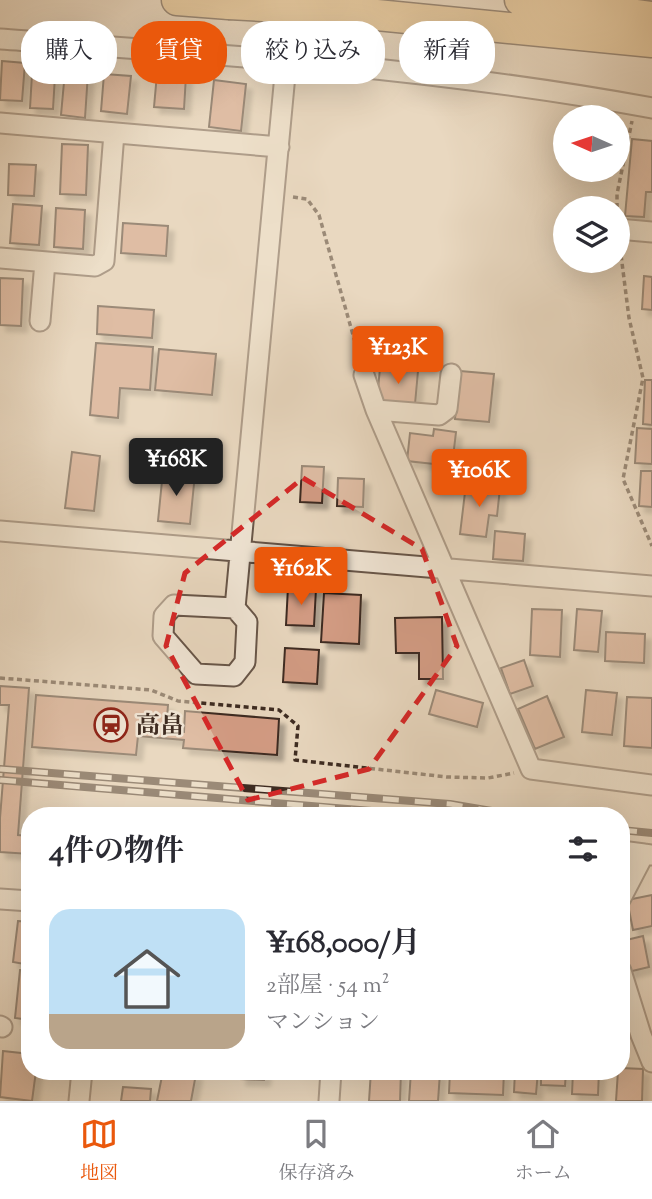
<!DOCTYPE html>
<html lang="ja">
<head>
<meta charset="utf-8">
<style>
  :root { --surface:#fff; --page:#f7f7f7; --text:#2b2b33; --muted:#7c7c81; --line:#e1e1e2; --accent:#ea580c }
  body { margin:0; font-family:"Sorts Mill Goudy","Noto Serif JP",serif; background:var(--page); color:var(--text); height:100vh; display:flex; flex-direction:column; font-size:26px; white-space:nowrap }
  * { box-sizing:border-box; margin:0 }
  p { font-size:23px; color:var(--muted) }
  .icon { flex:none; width:38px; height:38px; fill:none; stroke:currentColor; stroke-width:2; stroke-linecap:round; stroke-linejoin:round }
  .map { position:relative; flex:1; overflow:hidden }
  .drawer { position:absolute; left:21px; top:807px; width:609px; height:273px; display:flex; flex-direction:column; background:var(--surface); border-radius:28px; box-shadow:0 7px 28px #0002 }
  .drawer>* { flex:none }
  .hud { position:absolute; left:21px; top:21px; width:611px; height:63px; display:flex; gap:14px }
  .needle { width:46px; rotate:273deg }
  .tools { position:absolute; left:553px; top:105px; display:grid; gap:14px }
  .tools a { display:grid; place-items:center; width:77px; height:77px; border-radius:50%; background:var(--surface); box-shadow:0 7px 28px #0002; font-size:35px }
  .price { position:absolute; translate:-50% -60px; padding:0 16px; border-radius:7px; background:var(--accent); color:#fff; font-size:23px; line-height:46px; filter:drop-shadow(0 2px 4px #0008) }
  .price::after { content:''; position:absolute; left:50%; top:42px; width:21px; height:16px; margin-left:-10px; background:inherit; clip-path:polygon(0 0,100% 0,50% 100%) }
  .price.on { background:#222; color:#fff }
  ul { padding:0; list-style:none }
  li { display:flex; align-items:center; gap:21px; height:175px; padding:0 28px }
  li+li { border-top:2px solid var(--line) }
  li span { display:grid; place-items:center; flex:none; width:196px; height:140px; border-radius:21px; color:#555 }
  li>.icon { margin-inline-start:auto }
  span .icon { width:84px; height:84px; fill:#fffc; stroke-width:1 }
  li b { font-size:30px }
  h2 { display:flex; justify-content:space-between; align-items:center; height:84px; padding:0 28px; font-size:30px }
  .tag { padding:0 24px; border-radius:28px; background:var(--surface); box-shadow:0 7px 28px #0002; font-size:24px; line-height:63px }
  .tag.on { background:var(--accent); color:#fff }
  .tabs { display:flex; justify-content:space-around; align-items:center; height:98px; border-top:2px solid var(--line); background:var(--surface); font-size:19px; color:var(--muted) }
  .tabs a { display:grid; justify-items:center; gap:4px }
  .tabs .on { color:var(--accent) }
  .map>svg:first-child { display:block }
  .building { fill:#d39c84; stroke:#3d2b21; stroke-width:2; filter:url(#shadow) }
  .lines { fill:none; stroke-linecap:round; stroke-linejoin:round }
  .minor-casing { stroke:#685649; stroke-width:23 }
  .highway-casing { stroke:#3d2b21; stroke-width:33 }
  .path { stroke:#3d2b21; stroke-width:3.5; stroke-dasharray:5 3.5; stroke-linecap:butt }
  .minor { stroke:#f1e6d6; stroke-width:19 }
  .highway { stroke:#e4bc80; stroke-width:30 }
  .rail-casing { stroke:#3d2b21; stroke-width:8 }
  .rail { stroke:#f1e6d6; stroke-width:5; stroke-dasharray:16; stroke-linecap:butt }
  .highway-bridge-casing { stroke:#3d2b21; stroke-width:33; stroke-linecap:butt }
  .highway-bridge { stroke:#e4bc80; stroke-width:30 }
  .marked { fill:none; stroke:#d62828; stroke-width:5; stroke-dasharray:14 9; stroke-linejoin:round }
  .labels { text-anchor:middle; stroke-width:5; stroke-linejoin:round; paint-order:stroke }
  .poi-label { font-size:24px; font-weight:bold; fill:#3d2b21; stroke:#f1e6d6; text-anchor:start }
</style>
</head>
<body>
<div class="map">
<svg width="652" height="1101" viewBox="0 0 652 1101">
  <defs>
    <filter id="shadow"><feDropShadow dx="6" dy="6" stdDeviation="2" flood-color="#0004"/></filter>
  </defs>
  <rect width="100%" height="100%" fill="#e9d8c0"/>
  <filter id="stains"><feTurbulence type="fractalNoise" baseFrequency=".00286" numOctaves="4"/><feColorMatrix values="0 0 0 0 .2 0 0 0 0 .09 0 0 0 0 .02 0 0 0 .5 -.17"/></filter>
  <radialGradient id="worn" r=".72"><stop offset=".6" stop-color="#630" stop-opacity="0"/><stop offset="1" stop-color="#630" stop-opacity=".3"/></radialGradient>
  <path class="building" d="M2,61L25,63L22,101L0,100Z
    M65,71L88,73L85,118L61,115Z
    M32,74L55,76L53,109L30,108Z
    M104,74L131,76L127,114L101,111Z
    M157,74L186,76L184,109L154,107Z
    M214,80L246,84L241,131L209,127Z
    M632,139L652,141V192H646L644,217L625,216Z
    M62,144L88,145L86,195L60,194Z
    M9,164L36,165L34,196L8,195Z
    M13,204L42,206L39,245L10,243Z
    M56,208L85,210L83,249L54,247Z
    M123,223L168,226L166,256L121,253Z
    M644,276L652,277V310L642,309Z
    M0,278L23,279L21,326L0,325Z
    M98,306L154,310L152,338L97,334Z
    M96,343L153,347L150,390L120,388L118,418L90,415Z
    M159,349L216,354L212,395L155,390Z
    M380,368L418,371L415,404L377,400Z
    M460,371L494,374L489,422L455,419Z
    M645,380H652V425L643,424Z
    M637,428L652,429V464L635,463Z
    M434,429L456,432L452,466L407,461L410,433L433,436Z
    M72,452L100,456L94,511L65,508Z
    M302,466L324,467L322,503L300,502Z
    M163,471L195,474L190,524L158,521Z
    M641,471H652V507L639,506Z
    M338,478L364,479L363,507L337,506Z
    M466,484L500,488L497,516L489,515L486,537L460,534Z
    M495,531L525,534L523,561L493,559Z
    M288,587L316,589L314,626L286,625Z
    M324,593L361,595L359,644L321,642Z
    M532,609L562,610L560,657L530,655Z
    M577,609L602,611L598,652L574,650Z
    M442,617L443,679H419V653H396L395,618Z
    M606,632L645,634L644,663L605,661Z
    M285,648L319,650L317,684L283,682Z
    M524,660L533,686L510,694L501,668Z
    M0,686L29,688L18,835L30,836V854L0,852V818L9,705H0Z
    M436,690L483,703L477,727L429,714Z
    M586,690L617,693L612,735L582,732Z
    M36,695L168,705L166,730L184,732L185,711L279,719L277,755L183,748L184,740L138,736L136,755L32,747Z
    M547,696L564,737L535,749L518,709Z
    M627,697L652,698V748L624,746Z
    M652,895V926L633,930L627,900Z
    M18,921L30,922V965L13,962Z
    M643,936L649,967L628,972L622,941Z
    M20,970L30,971V1020L15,1018Z
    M3,1051L30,1054V1071H36L32,1101L0,1097Z
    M621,1068L643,1069L642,1101H616L618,1071H621Z
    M163,1071L196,1074L191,1101H157Z
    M241,1071H265L264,1080L240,1079Z
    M371,1071H401L400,1101H369Z
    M411,1071L440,1073L438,1101H409Z
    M450,1071H504L503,1095L449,1093Z
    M515,1071H538L536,1094L514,1092Z
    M541,1071H566L565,1086L541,1085Z
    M573,1071H599L598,1095L572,1094Z
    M123,1087L151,1089L150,1101H121Z"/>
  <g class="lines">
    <defs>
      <path id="minor" d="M0,39C218,54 436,68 652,108
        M0,123L279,147
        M618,229L652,232
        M0,258L95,266L104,261L114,133
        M40,321L45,262
        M364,375L376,410L531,769L652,785
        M376,410L439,415L447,409L451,374
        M0,531L652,586
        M235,608L174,605L164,616L163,636L196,674L234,676L245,662L247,622L235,608L292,0
        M621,851L644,854
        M621,898L644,854L652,855
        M0,899L30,901
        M621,971L641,1035L652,1062
        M0,1026L2,1027
        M79,1101L82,1071
        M329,1101L331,1071"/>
      <path id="highway" d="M177,0L229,4
        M520,0L652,17
        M316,9L652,42"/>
    </defs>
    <use href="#minor" class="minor-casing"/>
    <use href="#highway" class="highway-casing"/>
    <path class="path" d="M293,197L307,199L319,215L359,356
      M617,208V194L632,121
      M620,247L629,318L643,378L623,479L652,546
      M0,678L151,690L178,701L279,710L298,726L295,760L447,777L488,778L514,773"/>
    <use href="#minor" class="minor"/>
    <use href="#highway" class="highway"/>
    <defs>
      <path id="rail" d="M0,769L450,804L521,816
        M0,780L432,816
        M621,830L652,833"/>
    </defs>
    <use href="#rail" class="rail-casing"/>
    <use href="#rail" class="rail"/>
    <defs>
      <path id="highway-bridge" d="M229,4L316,9"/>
    </defs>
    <use href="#highway-bridge" class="highway-bridge-casing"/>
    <use href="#highway-bridge" class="highway-bridge"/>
  </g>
  <path d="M0 0H652V1101H0ZM303,478L422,549L457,646L369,769L248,800L166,646L185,573Z" fill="#e9d8c0" fill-opacity=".55" fill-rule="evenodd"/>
  <path class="marked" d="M303,478L422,549L457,646L369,769L248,800L166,646L185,573Z"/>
  <defs>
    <symbol id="station-ring" viewBox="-11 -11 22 22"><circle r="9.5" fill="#f1e6d6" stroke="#8f2418" stroke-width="1.5"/><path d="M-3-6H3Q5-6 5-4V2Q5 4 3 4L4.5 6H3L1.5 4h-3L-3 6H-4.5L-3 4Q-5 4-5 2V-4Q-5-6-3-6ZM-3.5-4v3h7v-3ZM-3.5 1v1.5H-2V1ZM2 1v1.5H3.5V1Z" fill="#8f2418"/></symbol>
  </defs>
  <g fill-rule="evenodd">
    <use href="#station-ring" x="92" y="706" width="38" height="38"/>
  </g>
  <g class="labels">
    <g class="poi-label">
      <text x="136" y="733">高畠</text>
    </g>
  </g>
  <rect width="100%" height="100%" filter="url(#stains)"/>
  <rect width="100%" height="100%" fill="url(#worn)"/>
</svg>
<div class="tools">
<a><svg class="needle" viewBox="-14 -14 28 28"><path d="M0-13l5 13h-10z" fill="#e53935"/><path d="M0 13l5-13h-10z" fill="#7c7c81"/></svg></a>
<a><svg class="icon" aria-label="layers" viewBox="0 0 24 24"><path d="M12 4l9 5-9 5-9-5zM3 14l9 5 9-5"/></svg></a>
</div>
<b class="price" style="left:398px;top:386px">¥123K</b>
<b class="price on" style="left:176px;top:498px">¥168K</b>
<b class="price" style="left:479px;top:509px">¥106K</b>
<b class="price" style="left:301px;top:607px">¥162K</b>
<div class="hud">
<a class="tag">購入</a>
<a class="tag on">賃貸</a>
<a class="tag">絞り込み</a>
<a class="tag">新着</a>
</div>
<section class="drawer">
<h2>4件の物件<svg class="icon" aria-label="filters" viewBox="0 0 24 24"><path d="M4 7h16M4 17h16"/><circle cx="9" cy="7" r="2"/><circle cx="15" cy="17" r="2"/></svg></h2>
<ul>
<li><span style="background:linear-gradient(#bfe0f5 75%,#b9a48a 0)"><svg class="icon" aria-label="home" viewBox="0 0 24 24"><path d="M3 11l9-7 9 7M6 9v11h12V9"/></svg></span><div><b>¥168,000/月</b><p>2部屋 · 54 m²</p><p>マンション</p></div></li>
</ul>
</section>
</div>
<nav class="tabs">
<a class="on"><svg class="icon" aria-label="map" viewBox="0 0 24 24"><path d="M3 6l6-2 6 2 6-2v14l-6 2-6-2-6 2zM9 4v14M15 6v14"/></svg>地図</a>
<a><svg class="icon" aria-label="saved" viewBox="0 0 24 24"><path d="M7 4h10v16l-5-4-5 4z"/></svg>保存済み</a>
<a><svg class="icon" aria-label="home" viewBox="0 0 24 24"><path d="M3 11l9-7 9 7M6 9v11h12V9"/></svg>ホーム</a>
</nav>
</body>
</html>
